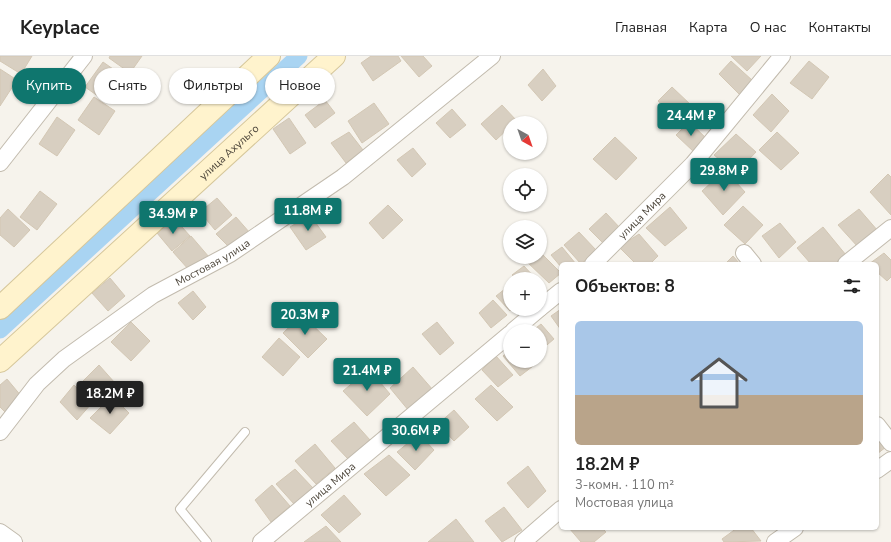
<!DOCTYPE html>
<html lang="ru">
<head>
<meta charset="utf-8">
<style>
  :root { --surface:#fff; --page:#f2f2f2; --text:#222; --muted:#767676; --line:#e0e0e0; --accent:#0f766e }
  body { margin:0; font-family:"Nunito Sans",sans-serif; background:var(--page); color:var(--text); height:100vh; display:flex; flex-direction:column; font-size:15px; white-space:nowrap }
  * { box-sizing:border-box; margin:0 }
  p { font-size:13px; color:var(--muted) }
  .icon { flex:none; width:22px; height:22px; fill:none; stroke:currentColor; stroke-width:2; stroke-linecap:round; stroke-linejoin:round }
  .map { position:relative; flex:1; overflow:hidden }
  .panel { position:absolute; left:559px; top:206px; width:320px; height:268px; display:flex; flex-direction:column; background:var(--surface); border-radius:6px; box-shadow:0 1px 3px #0004 }
  .panel>* { flex:none }
  .guide { position:absolute; left:12px; top:12px; width:380px; height:36px; display:flex; gap:8px }
  .needle { width:26px; rotate:140deg }
  .tools { position:absolute; left:503px; top:60px; display:grid; gap:8px }
  .tools a { display:grid; place-items:center; width:44px; height:44px; border-radius:50%; background:var(--surface); box-shadow:0 1px 3px #0004; font-size:20px }
  .price { position:absolute; translate:-50% -34px; padding:0 9px; border-radius:4px; background:var(--accent); color:#fff; font-size:13px; line-height:26px; filter:drop-shadow(0 1px 2px #0008) }
  .price::after { content:''; position:absolute; left:50%; top:24px; width:12px; height:9px; margin-left:-6px; background:inherit; clip-path:polygon(0 0,100% 0,50% 100%) }
  .price.on { background:#222; color:#fff }
  ul { padding:0; list-style:none }
  li { display:grid; align-content:center; gap:8px; height:212px; padding:0 16px }
  li+li { border-top:1px solid var(--line) }
  li span { display:grid; place-items:center; height:124px; border-radius:6px; color:#555 }
  li>.icon { margin-inline-start:auto }
  span .icon { width:72px; height:72px; fill:#fffc; stroke-width:1 }
  li b { font-size:17px }
  h2 { display:flex; justify-content:space-between; align-items:center; height:48px; padding:0 16px; font-size:17px }
  .pill { padding:0 14px; border-radius:18px; background:var(--surface); box-shadow:0 1px 3px #0004; font-size:14px; line-height:36px }
  .pill.on { background:var(--accent); color:#fff }
  header { display:flex; align-items:center; gap:24px; box-sizing:border-box; height:56px; padding:0 20px; background:var(--surface); border-bottom:1px solid var(--line) }
  header strong { font-size:19px }
  nav { display:flex; gap:22px; margin-inline-start:auto; font-size:14px }
  .map>svg:first-child { display:block }
  .lines { fill:none; stroke-linecap:round; stroke-linejoin:round }
  .canal { stroke:#a9d4f2; stroke-width:17 }
  .building { fill:#d8cfc1; stroke:#d3c7b4 }
  .lane-casing { stroke:#c2bbae; stroke-width:10 }
  .street-casing { stroke:#c2bbae; stroke-width:18 }
  .secondary-casing { stroke:#d6c79b; stroke-width:24 }
  .lane { stroke:#fff; stroke-width:8 }
  .street { stroke:#fff; stroke-width:16 }
  .secondary { stroke:#fff3cd; stroke-width:22 }
  .labels { text-anchor:middle; stroke-width:3; stroke-linejoin:round; paint-order:stroke }
  .street-label { font-size:11px; fill:#4b4439; stroke:#fff }
</style>
</head>
<body>
<header>
<strong>Keyplace</strong>
<nav><a>Главная</a><a>Карта</a><a>О нас</a><a>Контакты</a></nav>
</header>
<div class="map">
<svg width="891" height="486" viewBox="0 0 891 486">
  <rect width="100%" height="100%" fill="#f6f3ec"/>
  <g class="lines">
    <path class="canal" d="M0,274L299,0"/>
  </g>
  <path class="building" d="M0,0H32L21,18L0,5Z
    M110,0H142L130,17L109,2Z
    M371,0H398L401,5L373,25L361,7Z
    M401,0H423L432,10L419,21Z
    M731,0H761L747,15Z
    M731,5L753,25L741,40L719,18Z
    M809,5L829,21L812,43L790,27Z
    M103,6L123,20L105,45L85,31Z
    M0,13L17,24L0,50Z
    M543,13L556,30L542,45L528,29Z
    M672,31L691,49L678,63L658,45Z
    M772,38L789,55L771,76L753,59Z
    M94,41L115,55L99,79L78,64Z
    M325,44L335,57L315,72L305,59Z
    M374,47L389,68L362,87L348,65Z
    M502,49L517,65L510,67V71L496,84L481,68Z
    M452,53L466,69L450,82L436,67Z
    M57,61L75,74L57,100L39,88Z
    M289,62L306,87L290,98L273,73Z
    M689,66L706,82L694,96L676,79Z
    M349,76L363,94L346,107L331,87Z
    M777,76L799,97L781,114L759,94Z
    M736,78L756,96L736,117L714,99Z
    M615,81L637,102L616,124L593,103Z
    M413,92L426,108L412,121L397,104Z
    M725,114L745,136L723,159L702,135Z
    M888,118L891,121V159L870,136Z
    M40,135L57,148L37,174L20,161Z
    M217,142L232,159L215,174L200,156Z
    M388,149L403,164L383,183L369,167Z
    M743,150L763,169L745,188L724,169Z
    M670,151L687,172L665,190L646,172Z
    M8,153L30,174L14,191L0,179V162Z
    M859,153L878,175L858,191L838,169Z
    M606,157L621,173L604,188L589,173Z
    M310,159L326,181L306,194L290,171Z
    M236,161L250,177L231,193L216,178Z
    M174,162L190,180L172,195L157,177Z
    M780,167L796,186L779,202L762,180Z
    M823,171L846,199L835,208H811L797,192Z
    M579,176L596,194L581,208L564,189Z
    M639,178L658,200L650,208H636L619,191Z
    M191,180L209,201L189,214L173,196Z
    M562,191L576,208H561V211L551,199Z
    M540,196L561,217L549,227L526,205L530,201H540Z
    M884,197L891,204V221L887,225L877,216V208H869Z
    M733,200L740,208H725Z
    M524,210L536,223H516L512,219Z
    M110,222L125,240L108,255L92,237Z
    M510,229V253H512L510,255L496,240Z
    M193,235L206,251L193,264L178,247Z
    M493,244L507,259L491,272L479,257Z
    M561,253V274L551,260Z
    M302,259L327,283L308,302L283,277Z
    M131,266L150,285L131,305L111,286Z
    M437,266L454,287L440,299L422,278Z
    M541,268L554,283L541,294L540,275H532Z
    M279,282L300,301L283,320L262,301Z
    M510,293V305H535L537,307L520,320L503,300Z
    M496,300L513,319L498,331L482,314Z
    M99,309L115,327L97,346L80,328Z
    M413,311L433,334L409,355L390,332Z
    M369,313L390,338L367,360L343,335Z
    M7,323L22,341L5,356L0,351V329Z
    M74,329L92,347L77,364L60,346Z
    M491,329L513,351L497,365L475,343Z
    M112,340L129,357L110,378L90,362Z
    M454,354L469,371L454,385L438,368Z
    M354,366L370,384L348,403L331,385Z
    M419,378L434,394L415,414L397,396Z
    M877,381L886,391L877,398Z
    M315,388L335,412L316,428L295,405Z
    M389,399L410,419L386,440L364,418Z
    M528,410L546,435L528,452L507,427Z
    M295,413L313,432L294,448L276,428Z
    M272,429L290,450L271,466L255,444Z
    M344,439L361,458L339,477L321,459Z
    M504,451L522,474L502,486L485,465Z
    M456,463L474,486H428Z
    M326,470L341,486H304Z
    M569,472H602L606,476L594,486H581Z
    M737,472H751L761,485L724,486L722,483Z"/>
  <g class="lines">
    <defs>
      <path id="lane" d="M207,486L180,453L245,376"/>
      <g id="street">
        <path d="M0,107L84,0"/>
        <path d="M744,197L753,208"/>
        <path id="s1" d="M593,208L693,108L782,0"/>
        <path d="M846,208L891,172"/>
        <path d="M540,252L561,235"/>
        <path d="M513,275L539,253"/>
        <path d="M877,369L891,387"/>
        <path id="s2" d="M0,376L37,328L64,303L153,239L230,198L343,121L492,0"/>
        <path d="M877,414L891,404"/>
        <path d="M0,476L14,486"/>
        <path id="s3" d="M261,486L510,278"/>
        <path d="M523,486L561,453"/>
        <path d="M775,486L795,472"/>
      </g>
      <g id="secondary">
        <path d="M0,252L269,0"/>
        <path id="s4" d="M0,305L334,0"/>
      </g>
    </defs>
    <use href="#lane" class="lane-casing"/>
    <use href="#street" class="street-casing"/>
    <use href="#secondary" class="secondary-casing"/>
    <use href="#lane" class="lane"/>
    <use href="#street" class="street"/>
    <use href="#secondary" class="secondary"/>
  </g>
  <g class="labels">
    <g class="street-label">
      <text dy="4" stroke="none"><textPath href="#s4" startOffset="310">улица Ахульго</textPath></text>
      <text dy="4" stroke="none"><textPath href="#s1" startOffset="69">улица Мира</textPath></text>
      <text dy="4" stroke="none"><textPath href="#s2" startOffset="275">Мостовая улица</textPath></text>
      <text dy="4" stroke="none"><textPath href="#s3" startOffset="90">улица Мира</textPath></text>
    </g>
  </g>
</svg>
<div class="tools">
<a><svg class="needle" viewBox="-14 -14 28 28"><path d="M0-13l5 13h-10z" fill="#e53935"/><path d="M0 13l5-13h-10z" fill="#767676"/></svg></a>
<a><svg class="icon" aria-label="locate" viewBox="0 0 24 24"><circle cx="12" cy="12" r="6"/><path d="M12 2v4M12 18v4M2 12h4M18 12h4"/></svg></a>
<a><svg class="icon" aria-label="layers" viewBox="0 0 24 24"><path d="M12 4l9 5-9 5-9-5zM3 14l9 5 9-5"/></svg></a>
<a>+</a>
<a>−</a>
</div>
<b class="price" style="left:691px;top:81px">24.4M ₽</b>
<b class="price" style="left:724px;top:136px">29.8M ₽</b>
<b class="price" style="left:308px;top:176px">11.8M ₽</b>
<b class="price" style="left:173px;top:179px">34.9M ₽</b>
<b class="price" style="left:305px;top:280px">20.3M ₽</b>
<b class="price" style="left:367px;top:336px">21.4M ₽</b>
<b class="price on" style="left:110px;top:359px">18.2M ₽</b>
<b class="price" style="left:416px;top:396px">30.6M ₽</b>
<div class="guide">
<a class="pill on">Купить</a>
<a class="pill">Снять</a>
<a class="pill">Фильтры</a>
<a class="pill">Новое</a>
</div>
<section class="panel">
<h2>Объектов: 8<svg class="icon" aria-label="filters" viewBox="0 0 24 24"><path d="M4 7h16M4 17h16"/><circle cx="9" cy="7" r="2"/><circle cx="15" cy="17" r="2"/></svg></h2>
<ul>
<li><span style="background:linear-gradient(#a9c7e8 60%,#b9a48a 0)"><svg class="icon" aria-label="home" viewBox="0 0 24 24"><path d="M3 11l9-7 9 7M6 9v11h12V9"/></svg></span><div><b>18.2M ₽</b><p>3-комн. · 110 m²</p><p>Мостовая улица</p></div></li>
</ul>
</section>
</div>
</body>
</html>
